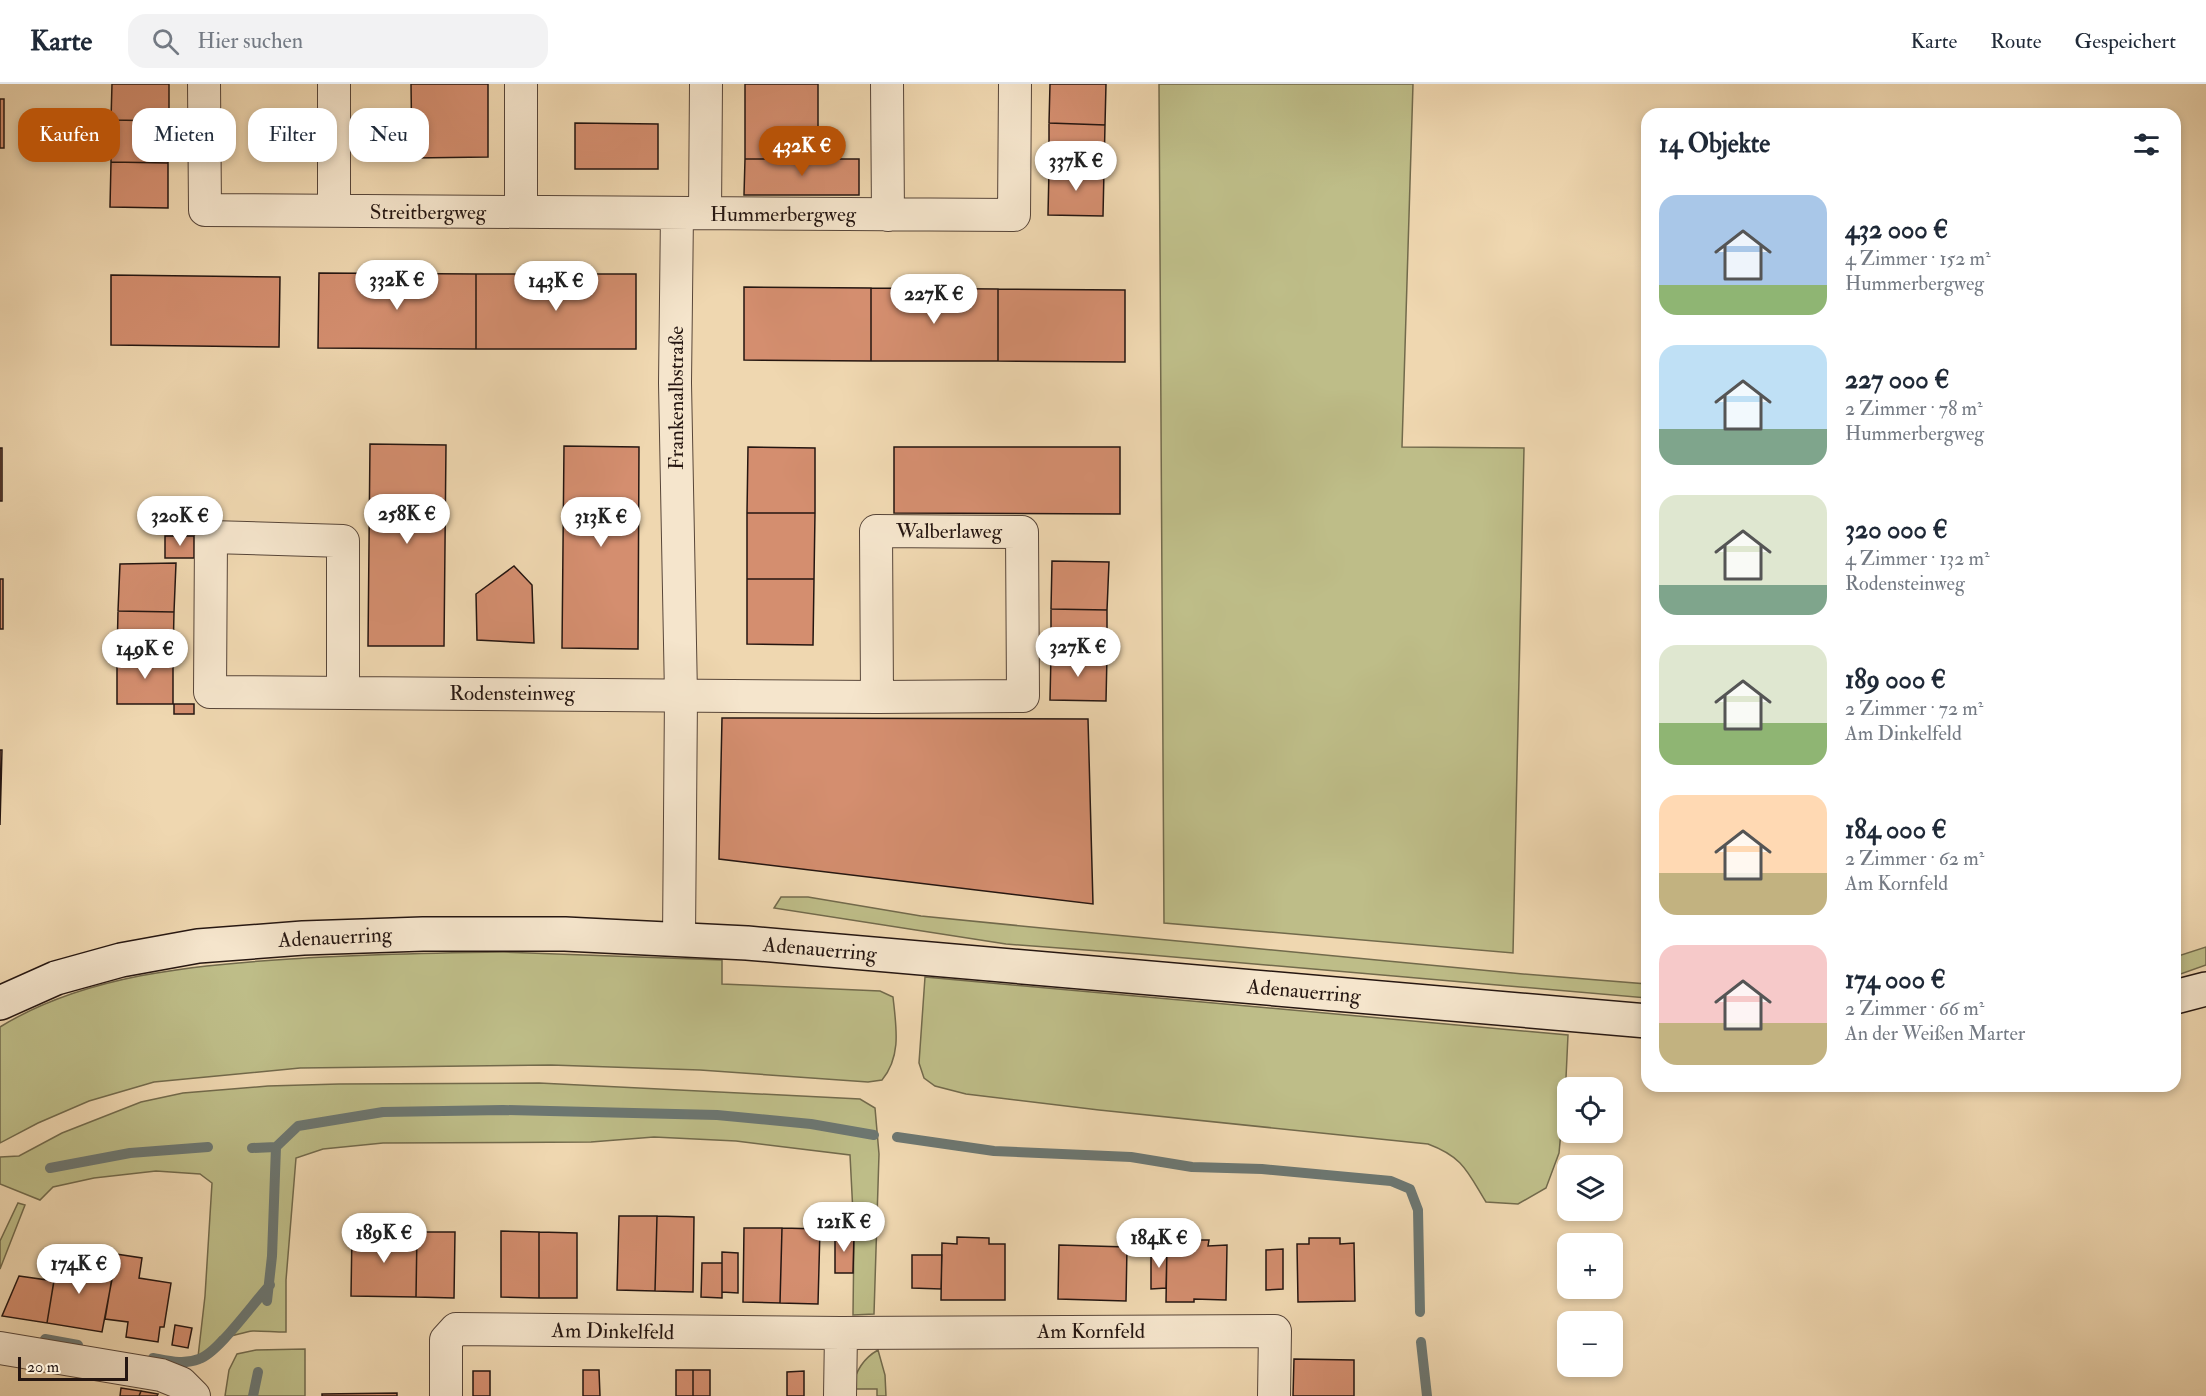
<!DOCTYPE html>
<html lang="de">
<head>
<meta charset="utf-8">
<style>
  :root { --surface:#fff; --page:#f2f2f3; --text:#1f2937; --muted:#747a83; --line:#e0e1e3; --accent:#b45309 }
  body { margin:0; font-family:"IM FELL Double Pica",serif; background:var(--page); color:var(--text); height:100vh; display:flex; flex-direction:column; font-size:22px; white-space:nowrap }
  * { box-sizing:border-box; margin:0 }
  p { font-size:20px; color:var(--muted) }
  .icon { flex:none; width:33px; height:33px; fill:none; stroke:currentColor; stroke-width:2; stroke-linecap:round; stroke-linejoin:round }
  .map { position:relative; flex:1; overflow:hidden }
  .panel { position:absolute; left:1641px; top:24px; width:540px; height:984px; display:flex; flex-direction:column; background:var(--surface); border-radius:18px; box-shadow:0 3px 9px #0003 }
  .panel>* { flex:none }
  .banner { position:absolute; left:18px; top:24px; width:570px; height:54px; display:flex; gap:12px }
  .controls { position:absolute; left:1557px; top:993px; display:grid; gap:12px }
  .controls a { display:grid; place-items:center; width:66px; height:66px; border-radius:12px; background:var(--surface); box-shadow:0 3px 9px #0003; font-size:30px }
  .scale { position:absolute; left:18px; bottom:15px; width:110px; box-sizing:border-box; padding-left:6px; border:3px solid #251611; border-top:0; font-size:16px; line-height:21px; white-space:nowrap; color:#251611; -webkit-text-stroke:4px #f5e5cc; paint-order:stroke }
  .price { position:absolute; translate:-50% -51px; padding:0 14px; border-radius:21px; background:#fff; color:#222; font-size:20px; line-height:39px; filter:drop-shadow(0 2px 3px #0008) }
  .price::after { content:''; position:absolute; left:50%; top:36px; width:18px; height:14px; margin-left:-9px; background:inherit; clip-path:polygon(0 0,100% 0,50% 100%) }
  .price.selected { background:var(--accent); color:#fff }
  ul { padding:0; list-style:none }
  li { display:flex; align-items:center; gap:18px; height:150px; padding:0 18px }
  li span { display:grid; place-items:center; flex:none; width:168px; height:120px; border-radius:18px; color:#555 }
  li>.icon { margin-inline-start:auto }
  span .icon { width:72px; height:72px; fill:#fffc; stroke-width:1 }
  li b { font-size:26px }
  h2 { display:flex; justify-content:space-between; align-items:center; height:72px; padding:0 18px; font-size:26px }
  .tag { padding:0 21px; border-radius:18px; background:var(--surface); box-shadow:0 3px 9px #0003; font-size:21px; line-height:54px }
  .tag.selected { background:var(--accent); color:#fff }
  header { display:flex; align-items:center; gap:36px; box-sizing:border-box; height:84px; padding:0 30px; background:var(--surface); border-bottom:2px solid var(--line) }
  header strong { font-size:28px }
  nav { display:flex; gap:33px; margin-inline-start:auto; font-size:21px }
  .search { width:420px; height:54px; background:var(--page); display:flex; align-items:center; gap:15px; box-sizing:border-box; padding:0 21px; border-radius:18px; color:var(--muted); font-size:22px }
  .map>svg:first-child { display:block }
  .green { fill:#bebd88; stroke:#726a4c; stroke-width:1.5 }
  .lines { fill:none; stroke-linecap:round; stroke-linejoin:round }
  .stream { stroke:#6c7772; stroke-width:10 }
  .building { fill:#d48e6f; stroke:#251611; stroke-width:1.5 }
  .street-casing { stroke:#584639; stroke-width:34 }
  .secondary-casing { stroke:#251611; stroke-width:36 }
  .street { stroke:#f5e5cc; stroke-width:32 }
  .secondary { stroke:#f5e5cc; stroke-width:33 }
  .labels { text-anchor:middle; stroke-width:4.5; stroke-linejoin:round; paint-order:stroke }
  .street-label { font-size:21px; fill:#251611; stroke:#f5e5cc }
</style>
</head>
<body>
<header>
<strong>Karte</strong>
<div class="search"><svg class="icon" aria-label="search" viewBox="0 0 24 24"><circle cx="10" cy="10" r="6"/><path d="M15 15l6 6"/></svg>Hier suchen</div>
<nav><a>Karte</a><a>Route</a><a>Gespeichert</a></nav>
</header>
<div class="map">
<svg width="2206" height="1312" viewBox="0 0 2206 1312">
  <rect width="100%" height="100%" fill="#efd7b0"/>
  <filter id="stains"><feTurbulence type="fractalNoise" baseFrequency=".00333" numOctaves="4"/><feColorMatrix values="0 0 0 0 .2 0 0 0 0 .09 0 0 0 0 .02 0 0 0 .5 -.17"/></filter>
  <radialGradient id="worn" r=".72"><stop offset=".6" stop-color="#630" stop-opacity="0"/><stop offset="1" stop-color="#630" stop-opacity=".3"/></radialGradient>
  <path class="green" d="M1159,0H1413L1402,363L1524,364L1513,869L1164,839Z
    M781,813H808L921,832L1052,845L1523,890L1647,900V914L1139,870L1006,860L774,824Z
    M2206,863V881L2175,892V873Z
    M504,868L722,876V900L880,907L893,913C896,942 902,972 882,996L868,998L700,986L551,981L300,984L154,998L89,1017L38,1039L0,1059V943C84,891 194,881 290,875C361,870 433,869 504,868Z
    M925,893L1568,951L1566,994L1559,1069L1546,1104L1518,1120L1486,1118C1467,1087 1463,1073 1428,1060L1099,1026L966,1010L935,1002L924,994L919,979Z
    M539,999L860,1015L875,1024L879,1070L874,1230L853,1231L854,1149L850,1071L736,1057L654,1053L591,1058L383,1059L323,1065L296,1074L286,1196V1248C275,1248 264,1247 253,1247C241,1248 232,1254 220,1253L205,1270L198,1273L205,1212L212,1099L200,1090L156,1087L94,1094L53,1103L40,1116L0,1100V1073L19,1072L62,1049L141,1018L183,1009L268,1002L339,1000Z
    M18,1119L25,1121L0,1185V1157Z
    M305,1265V1312H225L229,1286L237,1270L256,1266Z
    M878,1266L885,1291L886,1312H877V1305H852C855,1288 862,1275 878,1266Z"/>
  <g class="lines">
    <path class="stream" d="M897,1053L994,1067L1131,1073L1192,1083L1262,1085L1391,1097L1410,1105L1418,1126L1420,1228
      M252,1064L276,1063
      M50,1084L130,1069L208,1063
      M267,1217L272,1172L276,1063L298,1042L383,1028L503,1026L717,1031L811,1040L874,1051
      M45,1255L78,1261
      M1421,1258L1427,1312
      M153,1274C169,1277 184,1281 199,1275C218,1269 254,1218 270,1201
      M253,1312L258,1288"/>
  </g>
  <path class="building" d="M112,0H169V37L111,36Z
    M411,0H488V73L412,74Z
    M745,0H818V75H745Z
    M1050,0H1106L1105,41L1049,39Z
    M0,15H4V64H0Z
    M111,36L169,37L168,79L111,78Z
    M575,39L658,40V85H575Z
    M1049,39L1105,41L1104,86L1049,85Z
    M745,75H859V111H744Z
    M111,78L168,79V124L110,123Z
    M1049,85L1104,86L1103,132L1048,131Z
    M319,189L476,190V265L318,264Z
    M476,190H636V265H476Z
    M111,191L280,193L279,263L111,261Z
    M744,203L871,204V277L744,276Z
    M871,204L998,205V277H871Z
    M998,205L1125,206V278L998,277Z
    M370,360L446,361L444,562H368Z
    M370,360L446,361L444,562H368Z
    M564,362L639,363L638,565L562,564Z
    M564,362L639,363L638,565L562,564Z
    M748,363L815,364V429H747Z
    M894,363H1120V430L894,429Z
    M0,364H2V417H0Z
    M747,429H815L814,495H747Z
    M165,452H194V474H165Z
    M1052,477L1109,478L1107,526L1051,525Z
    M176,479L174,528L118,527L120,480Z
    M514,482L532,501L534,559L477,556L476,510Z
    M0,495H3V545H0Z
    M747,495H814L813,561L747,560Z
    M1051,525L1107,526V571L1051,570Z
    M118,527L174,528L173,573H117Z
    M1051,570L1107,571L1106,617L1050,616Z
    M117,573H173V620H117Z
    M174,620H194V630H174Z
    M722,634L1088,635L1093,820L719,775Z
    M0,666H2L0,741Z
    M619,1132H657L655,1207L617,1206Z
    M657,1132L694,1133L693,1208L655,1207Z
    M744,1144H782L780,1219L743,1218Z
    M782,1144L820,1145L818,1220L780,1219Z
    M352,1147L417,1148L416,1213L351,1212Z
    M501,1147L539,1148V1214L501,1213Z
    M417,1148H455L454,1214L416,1213Z
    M539,1148L577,1149V1214H539Z
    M835,1149H854L853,1189H835Z
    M957,1153L989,1154V1160H1005V1216H941L942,1159L957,1160Z
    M1309,1154H1340V1160L1354,1159L1355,1217L1298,1218L1297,1160H1309Z
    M1180,1156H1209L1208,1162L1227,1161L1226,1216L1194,1215V1218H1166L1167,1161H1180Z
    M1059,1161L1127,1163L1126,1217L1058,1215Z
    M1283,1165V1205L1266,1206V1166Z
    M59,1166L82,1169L79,1184L113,1190L102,1248L47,1239Z
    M1151,1166H1167L1166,1204L1151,1205Z
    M722,1168L738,1169V1209L722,1208Z
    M116,1170L142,1174L139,1194L171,1199L164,1243H160L158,1258L126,1253L128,1238L105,1235Z
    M912,1171H942L941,1205L912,1204Z
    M702,1179H722V1214L701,1213Z
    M19,1192L54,1197L47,1239L2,1232Z
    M175,1241L192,1244L188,1264L172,1261Z
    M1294,1275L1354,1276V1312H1293Z
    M583,1286H599L600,1312H583Z
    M676,1286H693V1312H676Z
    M693,1286H710V1312H693Z
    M473,1287H490V1312H473Z
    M804,1287V1312H787V1288Z
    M121,1304L141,1307L139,1312H120Z
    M141,1307L158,1310L157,1312H139Z
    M397,1309V1312H322V1310Z"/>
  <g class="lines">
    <defs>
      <path id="street" d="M204,0L205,126L1014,131L1015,0
        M521,0V128
        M887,0L888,131
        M334,127V0
        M677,129L675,299L681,611L679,856
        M705,129L706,0
        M343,608V457L211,453L210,608L877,613L1023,612L1022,448L876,447L877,613
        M0,1264L161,1291L181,1299L194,1312
        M446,1312V1256L456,1245L841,1249L1275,1247L1274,1312
        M840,1312L841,1249"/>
      <path id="secondary" d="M2175,913L2206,905
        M0,919L56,894L121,876L198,862L303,854L423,850H565L747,859L1647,937"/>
    </defs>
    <use href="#street" class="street-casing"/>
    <use href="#secondary" class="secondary-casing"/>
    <use href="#street" class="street"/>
    <use href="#secondary" class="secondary"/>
  </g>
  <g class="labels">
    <g class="street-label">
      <text x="428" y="135">Streitbergweg</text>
      <text x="783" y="137">Hummerbergweg</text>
      <text transform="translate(676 314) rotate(-90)" y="7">Frankenalbstraße</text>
      <text x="949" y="454">Walberlaweg</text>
      <text x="512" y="616">Rodensteinweg</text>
      <text transform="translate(335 853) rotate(-3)" y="7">Adenauerring</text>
      <text transform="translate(820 865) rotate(5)" y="7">Adenauerring</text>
      <text transform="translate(1304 907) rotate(5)" y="7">Adenauerring</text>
      <text transform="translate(613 1247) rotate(1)" y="7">Am Dinkelfeld</text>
      <text x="1091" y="1254">Am Kornfeld</text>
    </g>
  </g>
  <rect width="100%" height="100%" filter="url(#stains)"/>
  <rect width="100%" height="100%" fill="url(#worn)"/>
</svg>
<div class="controls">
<a><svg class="icon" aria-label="locate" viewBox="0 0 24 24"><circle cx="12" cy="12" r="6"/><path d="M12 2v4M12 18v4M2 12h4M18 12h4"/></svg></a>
<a><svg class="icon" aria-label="layers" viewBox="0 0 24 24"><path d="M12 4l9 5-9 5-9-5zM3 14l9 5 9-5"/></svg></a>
<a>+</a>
<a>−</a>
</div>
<div class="scale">20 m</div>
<b class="price selected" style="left:802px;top:93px">432K €</b>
<b class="price" style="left:1076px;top:108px">337K €</b>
<b class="price" style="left:397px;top:227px">332K €</b>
<b class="price" style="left:556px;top:228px">143K €</b>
<b class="price" style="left:934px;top:241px">227K €</b>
<b class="price" style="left:407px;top:461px">258K €</b>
<b class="price" style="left:180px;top:463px">320K €</b>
<b class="price" style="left:601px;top:464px">313K €</b>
<b class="price" style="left:1078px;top:594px">327K €</b>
<b class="price" style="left:145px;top:596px">149K €</b>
<b class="price" style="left:844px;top:1169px">121K €</b>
<b class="price" style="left:384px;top:1180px">189K €</b>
<b class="price" style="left:1159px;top:1185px">184K €</b>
<b class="price" style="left:79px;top:1211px">174K €</b>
<div class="banner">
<a class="tag selected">Kaufen</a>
<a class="tag">Mieten</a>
<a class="tag">Filter</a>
<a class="tag">Neu</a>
</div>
<section class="panel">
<h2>14 Objekte<svg class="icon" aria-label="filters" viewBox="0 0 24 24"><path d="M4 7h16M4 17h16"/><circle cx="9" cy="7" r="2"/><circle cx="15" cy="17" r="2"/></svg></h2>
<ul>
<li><span style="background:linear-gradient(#a9c7e8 75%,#8fb573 0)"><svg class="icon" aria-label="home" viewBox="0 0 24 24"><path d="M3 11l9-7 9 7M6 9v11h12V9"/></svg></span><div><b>432 000 €</b><p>4 Zimmer · 152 m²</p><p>Hummerbergweg</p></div></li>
<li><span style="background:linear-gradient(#bfe0f5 70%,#7fa58c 0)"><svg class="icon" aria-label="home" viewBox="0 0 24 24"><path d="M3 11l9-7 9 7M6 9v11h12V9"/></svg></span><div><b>227 000 €</b><p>2 Zimmer · 78 m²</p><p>Hummerbergweg</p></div></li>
<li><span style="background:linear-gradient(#dfe7d0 75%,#7fa58c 0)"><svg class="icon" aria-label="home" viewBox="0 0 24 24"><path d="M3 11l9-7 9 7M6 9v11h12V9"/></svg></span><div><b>320 000 €</b><p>4 Zimmer · 132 m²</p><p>Rodensteinweg</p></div></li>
<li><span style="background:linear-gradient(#dfe7d0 65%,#8fb573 0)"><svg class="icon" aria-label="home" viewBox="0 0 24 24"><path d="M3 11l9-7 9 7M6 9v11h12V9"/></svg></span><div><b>189 000 €</b><p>2 Zimmer · 72 m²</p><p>Am Dinkelfeld</p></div></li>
<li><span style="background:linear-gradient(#ffd9b3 65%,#c2b280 0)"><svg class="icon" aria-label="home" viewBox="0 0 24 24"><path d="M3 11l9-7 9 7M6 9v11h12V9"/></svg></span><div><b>184 000 €</b><p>2 Zimmer · 62 m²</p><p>Am Kornfeld</p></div></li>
<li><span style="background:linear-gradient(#f6c9c9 65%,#c2b280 0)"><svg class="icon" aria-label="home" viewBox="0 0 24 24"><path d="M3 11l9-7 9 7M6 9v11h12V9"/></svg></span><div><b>174 000 €</b><p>2 Zimmer · 66 m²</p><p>An der Weißen Marter</p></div></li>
</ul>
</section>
</div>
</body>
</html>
